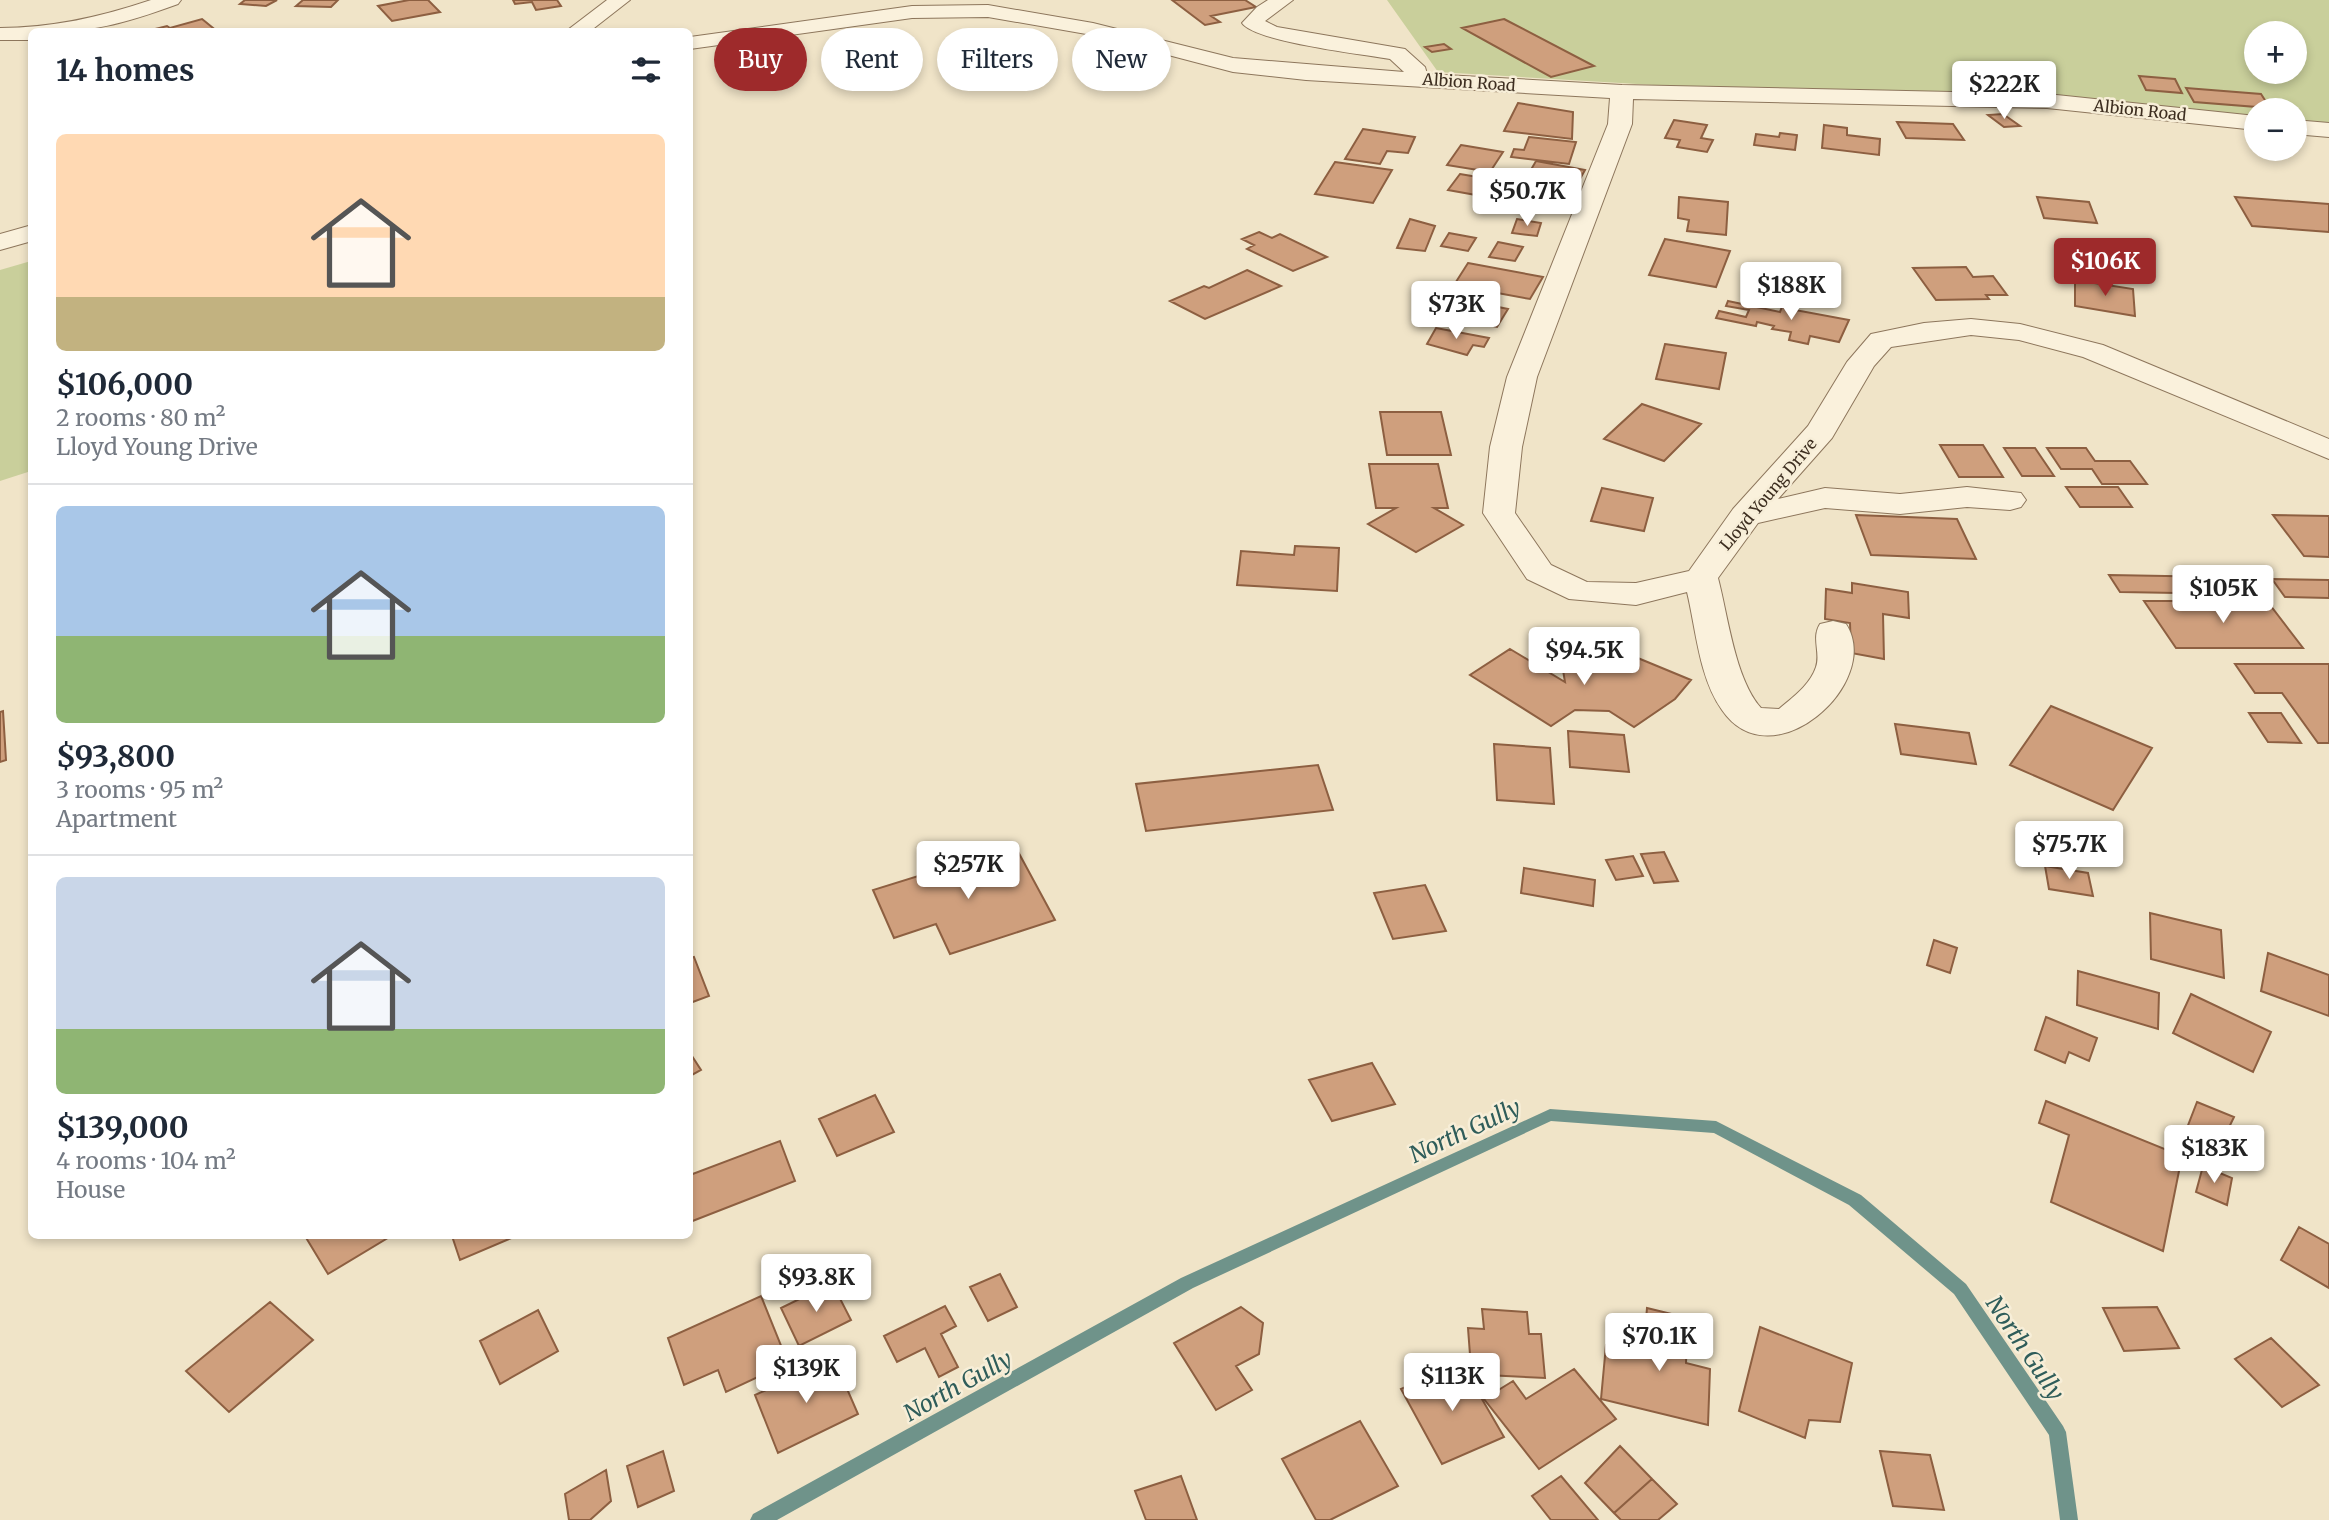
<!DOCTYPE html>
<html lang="en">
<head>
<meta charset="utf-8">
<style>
  :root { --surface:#fff; --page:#f2f2f3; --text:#1f2937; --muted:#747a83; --line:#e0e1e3; --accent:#9e2a2b }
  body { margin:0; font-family:Merriweather,serif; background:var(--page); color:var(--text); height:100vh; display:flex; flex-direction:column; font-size:26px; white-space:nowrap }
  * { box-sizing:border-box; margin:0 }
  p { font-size:23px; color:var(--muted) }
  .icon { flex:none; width:38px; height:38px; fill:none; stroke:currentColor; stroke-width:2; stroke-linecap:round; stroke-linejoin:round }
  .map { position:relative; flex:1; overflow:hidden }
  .details { position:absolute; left:28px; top:28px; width:665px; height:1211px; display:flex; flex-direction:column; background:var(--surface); border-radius:10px; box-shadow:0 4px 10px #0003 }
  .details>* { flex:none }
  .guide { position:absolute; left:714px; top:28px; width:665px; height:63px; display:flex; gap:14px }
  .fabs { position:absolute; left:2244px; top:21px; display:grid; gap:14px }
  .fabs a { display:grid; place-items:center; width:63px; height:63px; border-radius:50%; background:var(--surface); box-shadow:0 4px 10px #0003; font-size:35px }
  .price { position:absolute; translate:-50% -60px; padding:0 16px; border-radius:7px; background:#fff; color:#222; font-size:23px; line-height:46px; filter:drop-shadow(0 2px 4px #0008) }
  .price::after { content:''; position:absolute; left:50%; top:42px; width:21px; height:16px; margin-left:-10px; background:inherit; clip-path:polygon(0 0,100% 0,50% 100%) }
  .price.selected { background:var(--accent); color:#fff }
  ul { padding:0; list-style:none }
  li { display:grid; align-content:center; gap:14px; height:371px; padding:0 28px }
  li+li { border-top:2px solid var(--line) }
  li span { display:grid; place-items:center; height:217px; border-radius:10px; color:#555 }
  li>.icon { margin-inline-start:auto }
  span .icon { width:126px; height:126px; fill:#fffc; stroke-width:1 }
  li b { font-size:30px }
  h2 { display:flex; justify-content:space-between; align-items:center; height:84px; padding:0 28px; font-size:30px }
  .chip { padding:0 24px; border-radius:32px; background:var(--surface); box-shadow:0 4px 10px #0003; font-size:24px; line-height:63px }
  .chip.selected { background:var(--accent); color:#fff }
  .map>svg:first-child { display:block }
  .green { fill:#c9cf9b; fill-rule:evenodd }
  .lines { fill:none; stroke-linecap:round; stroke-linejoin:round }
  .stream { fill:#6f938a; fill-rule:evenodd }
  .building { fill:#cf9f7d; stroke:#8d5f41; stroke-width:2 }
  .minor-casing { stroke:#8d765c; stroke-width:2 }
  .minor { fill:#faf1dc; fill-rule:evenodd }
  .labels { text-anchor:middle; stroke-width:5; stroke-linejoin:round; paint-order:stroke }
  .far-street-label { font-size:16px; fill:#3d2e20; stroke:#f7eed8 }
  .near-water-label { font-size:23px; font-style:italic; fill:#2f5d5a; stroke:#f7eed8 }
</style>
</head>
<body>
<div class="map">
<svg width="2329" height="1520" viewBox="0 0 2329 1520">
  <rect width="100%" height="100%" fill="#f0e4c8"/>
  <path class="green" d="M1387,0H2329V125L2294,123V110H2256V121L1438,72ZM2256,33H2294V72H2256Z
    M31,261V471L0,481V270Z"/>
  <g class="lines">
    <path class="stream" d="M1550,1109L1716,1121L1861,1195L1966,1284L2063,1426L2066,1432L2078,1520H2060L2049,1435L1954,1294L1849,1205L1714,1133L1551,1121L1193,1288L777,1520H750L753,1514L1181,1278Z"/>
  </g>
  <path class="building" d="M277,0L266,6L240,4L245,0Z
    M303,0H338L331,7L296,6Z
    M409,0H428L440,12L392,21L378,6Z
    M513,0H557L561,6L536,10L532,2L515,4Z
    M1172,0H1245L1256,7L1211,16L1220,22L1205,25Z
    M202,19L218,32H143L167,26L170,28Z
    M1504,19L1594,66L1551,77L1462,28Z
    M1444,44L1451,49L1432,52L1425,47Z
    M2139,76L2175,79L2182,93L2146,90Z
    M2186,88L2261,94L2270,108L2194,102Z
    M1518,103L1573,112L1572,139L1504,131Z
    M2003,114L2020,126L2004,127L1988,115Z
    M1674,120L1707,125L1701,138L1713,140L1707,152L1677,147L1680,140L1665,138Z
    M1897,122L1953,124L1964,140L1906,138Z
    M1824,125L1847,128V135L1880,139L1879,155L1822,148Z
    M1363,129L1415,137L1408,153L1387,151L1380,164L1345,159Z
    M1780,133L1797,135L1795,150L1754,145L1756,134L1779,137Z
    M1529,137L1576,142L1569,164L1511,157L1514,149L1524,150Z
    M1461,145L1503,152L1490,172L1447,165Z
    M1536,161L1585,170L1575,188L1525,180Z
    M1335,162L1392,170L1373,203L1315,194Z
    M1460,174L1553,190L1543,207L1448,190Z
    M1679,197L1728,202L1726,235L1687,231L1689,220L1678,218Z
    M2037,197L2089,202L2097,223L2044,218Z
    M2235,197L2329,204V232L2252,226Z
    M1410,219L1435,226L1425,251L1397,248Z
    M1517,219L1541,223L1537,236L1512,233Z
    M1259,232L1272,238L1280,234L1327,257L1293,271L1247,249L1254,245L1242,239Z
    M1449,233L1476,238L1468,251L1441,246Z
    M1665,239L1730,251L1716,287L1649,275Z
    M1498,242L1523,247L1515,261L1489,257Z
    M1468,263L1543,277L1530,299L1454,285Z
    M1966,267L1973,277L1993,276L2007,295H1986L1989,299L1936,300L1913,268Z
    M1247,270L1281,286L1205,319L1170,301L1204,286L1209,288Z
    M2075,280L2133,289L2135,316L2075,306Z
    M1444,296L1508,309L1497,327L1433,314Z
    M1728,301L1780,312L1784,301L1797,303L1795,310L1849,320L1839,342L1810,336L1808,344L1789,340L1791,332L1772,329L1774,326L1757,322L1756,326L1716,318L1719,311L1746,317L1749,310L1726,306Z
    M1436,328L1489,338L1484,347L1473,345L1467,355L1427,344Z
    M1665,344L1726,353L1719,389L1656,379Z
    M1642,404L1701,424L1664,461L1604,439Z
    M1380,412H1441L1451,455H1387Z
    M1940,445H1983L2003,477H1959Z
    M2004,448H2035L2054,476H2022Z
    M2047,448H2086L2095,461H2130L2147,484H2102L2092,469H2061Z
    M1369,464H1438L1448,508H1434L1463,525L1416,552L1368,524L1396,508H1376Z
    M2066,487H2118L2132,507H2080Z
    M1602,488L1653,498L1644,531L1591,521Z
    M1856,515L1957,519L1976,559L1871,555Z
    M2273,515L2329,516V557L2304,556Z
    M1295,546L1339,548L1337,591L1237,585L1241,551L1294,555Z
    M2109,575L2222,577L2234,594L2120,592Z
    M2272,579L2329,580V598L2285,597Z
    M1852,583L1908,592L1909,618L1883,614L1884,659L1851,653L1850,623L1825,619L1826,589L1852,593Z
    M2144,601H2267L2303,648H2176Z
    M1510,649L1565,682L1562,664L1601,665L1616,649L1691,680L1675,699L1634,727L1609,711L1575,710L1551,726L1470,675Z
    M2235,664H2329V743H2318L2282,693H2255Z
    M2051,706L2152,748L2113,810L2010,765Z
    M3,711L6,760L0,762V712Z
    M2249,713H2281L2301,743L2268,742Z
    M1895,724L1969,733L1976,764L1901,754Z
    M1568,731L1624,735L1629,772L1570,767Z
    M1494,744L1550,748L1554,804L1497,800Z
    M1318,765L1333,810L1146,831L1136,784Z
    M1015,846L1055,920L950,954L936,924L894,938L873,890Z
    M1664,852L1678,881L1654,883L1641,854Z
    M1633,856L1643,876L1616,880L1606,860Z
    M2045,866L2088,873L2093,896L2049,889Z
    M1524,868L1595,880L1593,906L1521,893Z
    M1425,885L1446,931L1393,939L1374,893Z
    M2150,913L2221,930L2224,978L2151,959Z
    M1934,940L1957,948L1950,973L1927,965Z
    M2268,953L2329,975V1016L2261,991Z
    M694,957L709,996L690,1003V958Z
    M2078,971L2159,993L2158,1029L2077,1005Z
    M2191,994L2271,1032L2253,1072L2173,1033Z
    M2046,1017L2097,1038L2089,1061L2069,1052L2065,1063L2035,1050Z
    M690,1053L701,1070L690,1076Z
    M1372,1063L1395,1104L1332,1121L1309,1080Z
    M875,1095L894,1132L837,1156L819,1119Z
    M2046,1101L2182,1156L2163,1251L2051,1202L2069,1135L2039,1123Z
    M2197,1102L2234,1117L2222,1142L2187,1128Z
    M780,1141L795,1181L690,1222V1175Z
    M2203,1166L2232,1178L2227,1205L2196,1192Z
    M2299,1227L2329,1244V1288L2281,1260Z
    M305,1236H391L328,1274Z
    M452,1236H516L460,1260Z
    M1000,1274L1017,1307L988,1321L970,1287Z
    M832,1283L851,1320L799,1346L781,1308Z
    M761,1296L788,1363L726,1392L718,1370L684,1385L668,1338Z
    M270,1302L313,1340L229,1412L186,1371Z
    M945,1306L956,1326L941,1334L958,1367L939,1377L925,1348L897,1362L884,1336Z
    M1241,1307L1263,1323L1259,1354L1236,1366L1252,1390L1216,1410L1174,1343Z
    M2157,1307L2179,1348L2124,1351L2103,1308Z
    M1647,1308L1688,1318L1686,1363L1710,1369L1708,1425L1601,1399L1606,1345L1643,1354Z
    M1482,1309L1527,1312L1529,1334H1541L1545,1378L1486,1375V1368H1471L1468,1328L1484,1329Z
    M538,1310L558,1351L500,1384L480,1341Z
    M1760,1327L1852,1363L1840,1422L1809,1420L1805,1438L1739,1411Z
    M2271,1338L2319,1385L2282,1407L2235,1359Z
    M834,1359L858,1414L778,1453L755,1395Z
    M1461,1363L1504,1437L1442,1464L1401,1389Z
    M1574,1369L1616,1419L1539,1469L1484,1399L1513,1381L1526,1399Z
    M1360,1421L1398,1486L1330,1520H1316L1282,1459Z
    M1620,1446L1652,1479L1614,1513L1585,1483Z
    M663,1451L674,1491L638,1507L627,1466Z
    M1880,1451L1930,1455L1944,1510L1893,1506Z
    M606,1470L611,1501L590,1520H569L565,1494Z
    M1181,1476L1197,1520H1146L1135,1491Z
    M1561,1476L1598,1520H1551L1532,1496Z
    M1652,1479L1677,1504L1658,1520H1621L1614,1513Z"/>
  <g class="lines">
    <defs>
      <path id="minor" d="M151,0H181L178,4C120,25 94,32 32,32V40H0V28C52,28 101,17 151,0Z
        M607,0H630L589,32H565Z
        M1268,0H1293L1265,21L1277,27L1405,49L1425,67L1427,74L1622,85L2047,94L2256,116V130L2047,108L1633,99L1632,124L1537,377L1522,447L1515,513L1551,565L1587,582L1636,583L1689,571L1733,509L1808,426L1847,362L1871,334L1924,323L1971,319L2020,324L2103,345L2329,439V459L2083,357L2019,340L1971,335L1891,347L1874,366L1832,438L1778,499L1825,488L1900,494L1967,487L2021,493L2026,500L2021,507L2010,510L1967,507L1900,514L1825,508L1758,523L1718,578C1728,616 1735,679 1761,708L1779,709C1793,697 1810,685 1816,667C1821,653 1811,638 1820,624L1833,621L1846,624C1884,682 1772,783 1722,710C1699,678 1696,629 1687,592L1636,605L1569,599L1527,579L1483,513L1490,447L1507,377L1608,124L1610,98L1306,80L1233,72L1092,35L988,17L912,18L690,49V37L912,6L988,5L1093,23L1233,58L1404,72L1390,59C1362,54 1255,42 1242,23L1257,7Z
        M2294,120L2329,123V137L2294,134Z
        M32,225V241L0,250V234Z"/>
    </defs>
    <use href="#minor" class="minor-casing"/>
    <use href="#minor" class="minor"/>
  </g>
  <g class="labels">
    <g class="far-street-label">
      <text transform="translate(1469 82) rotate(4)" y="6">Albion Road</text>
      <text transform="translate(2140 110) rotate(6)" y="6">Albion Road</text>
      <text transform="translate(1768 494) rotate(-50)" y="6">Lloyd Young Drive</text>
    </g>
    <g class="near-water-label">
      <text transform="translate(1465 1131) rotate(-25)" y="8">North Gully</text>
      <text transform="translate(2025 1348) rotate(56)" y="8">North Gully</text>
      <text transform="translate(958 1386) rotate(-29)" y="8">North Gully</text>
    </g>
  </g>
</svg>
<div class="fabs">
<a>+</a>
<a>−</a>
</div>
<b class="price" style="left:2004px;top:121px">$222K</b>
<b class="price" style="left:1527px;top:228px">$50.7K</b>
<b class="price selected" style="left:2105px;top:298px">$106K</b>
<b class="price" style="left:1791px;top:322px">$188K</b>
<b class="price" style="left:1456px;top:341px">$73K</b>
<b class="price" style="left:2223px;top:625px">$105K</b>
<b class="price" style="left:1584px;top:687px">$94.5K</b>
<b class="price" style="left:2069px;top:881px">$75.7K</b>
<b class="price" style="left:968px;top:901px">$257K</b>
<b class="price" style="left:2214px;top:1185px">$183K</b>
<b class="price" style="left:816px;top:1314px">$93.8K</b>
<b class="price" style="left:1659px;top:1373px">$70.1K</b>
<b class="price" style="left:806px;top:1405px">$139K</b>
<b class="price" style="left:1452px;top:1413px">$113K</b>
<div class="guide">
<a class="chip selected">Buy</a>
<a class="chip">Rent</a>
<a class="chip">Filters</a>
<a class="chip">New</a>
</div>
<section class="details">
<h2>14 homes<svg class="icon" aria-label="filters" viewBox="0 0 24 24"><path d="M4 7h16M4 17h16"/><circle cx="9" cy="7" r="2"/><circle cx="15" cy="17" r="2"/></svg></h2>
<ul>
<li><span style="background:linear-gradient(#ffd9b3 75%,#c2b280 0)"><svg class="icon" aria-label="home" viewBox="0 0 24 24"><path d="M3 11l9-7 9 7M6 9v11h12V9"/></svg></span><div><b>$106,000</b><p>2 rooms · 80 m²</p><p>Lloyd Young Drive</p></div></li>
<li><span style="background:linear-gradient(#a9c7e8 60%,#8fb573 0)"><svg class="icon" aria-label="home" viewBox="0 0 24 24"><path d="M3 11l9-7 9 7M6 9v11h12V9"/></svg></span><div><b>$93,800</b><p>3 rooms · 95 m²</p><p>Apartment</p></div></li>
<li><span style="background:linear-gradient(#c9d6e8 70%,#8fb573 0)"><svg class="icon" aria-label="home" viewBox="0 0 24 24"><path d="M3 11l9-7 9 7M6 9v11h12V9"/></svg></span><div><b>$139,000</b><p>4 rooms · 104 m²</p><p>House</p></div></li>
</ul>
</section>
</div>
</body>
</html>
